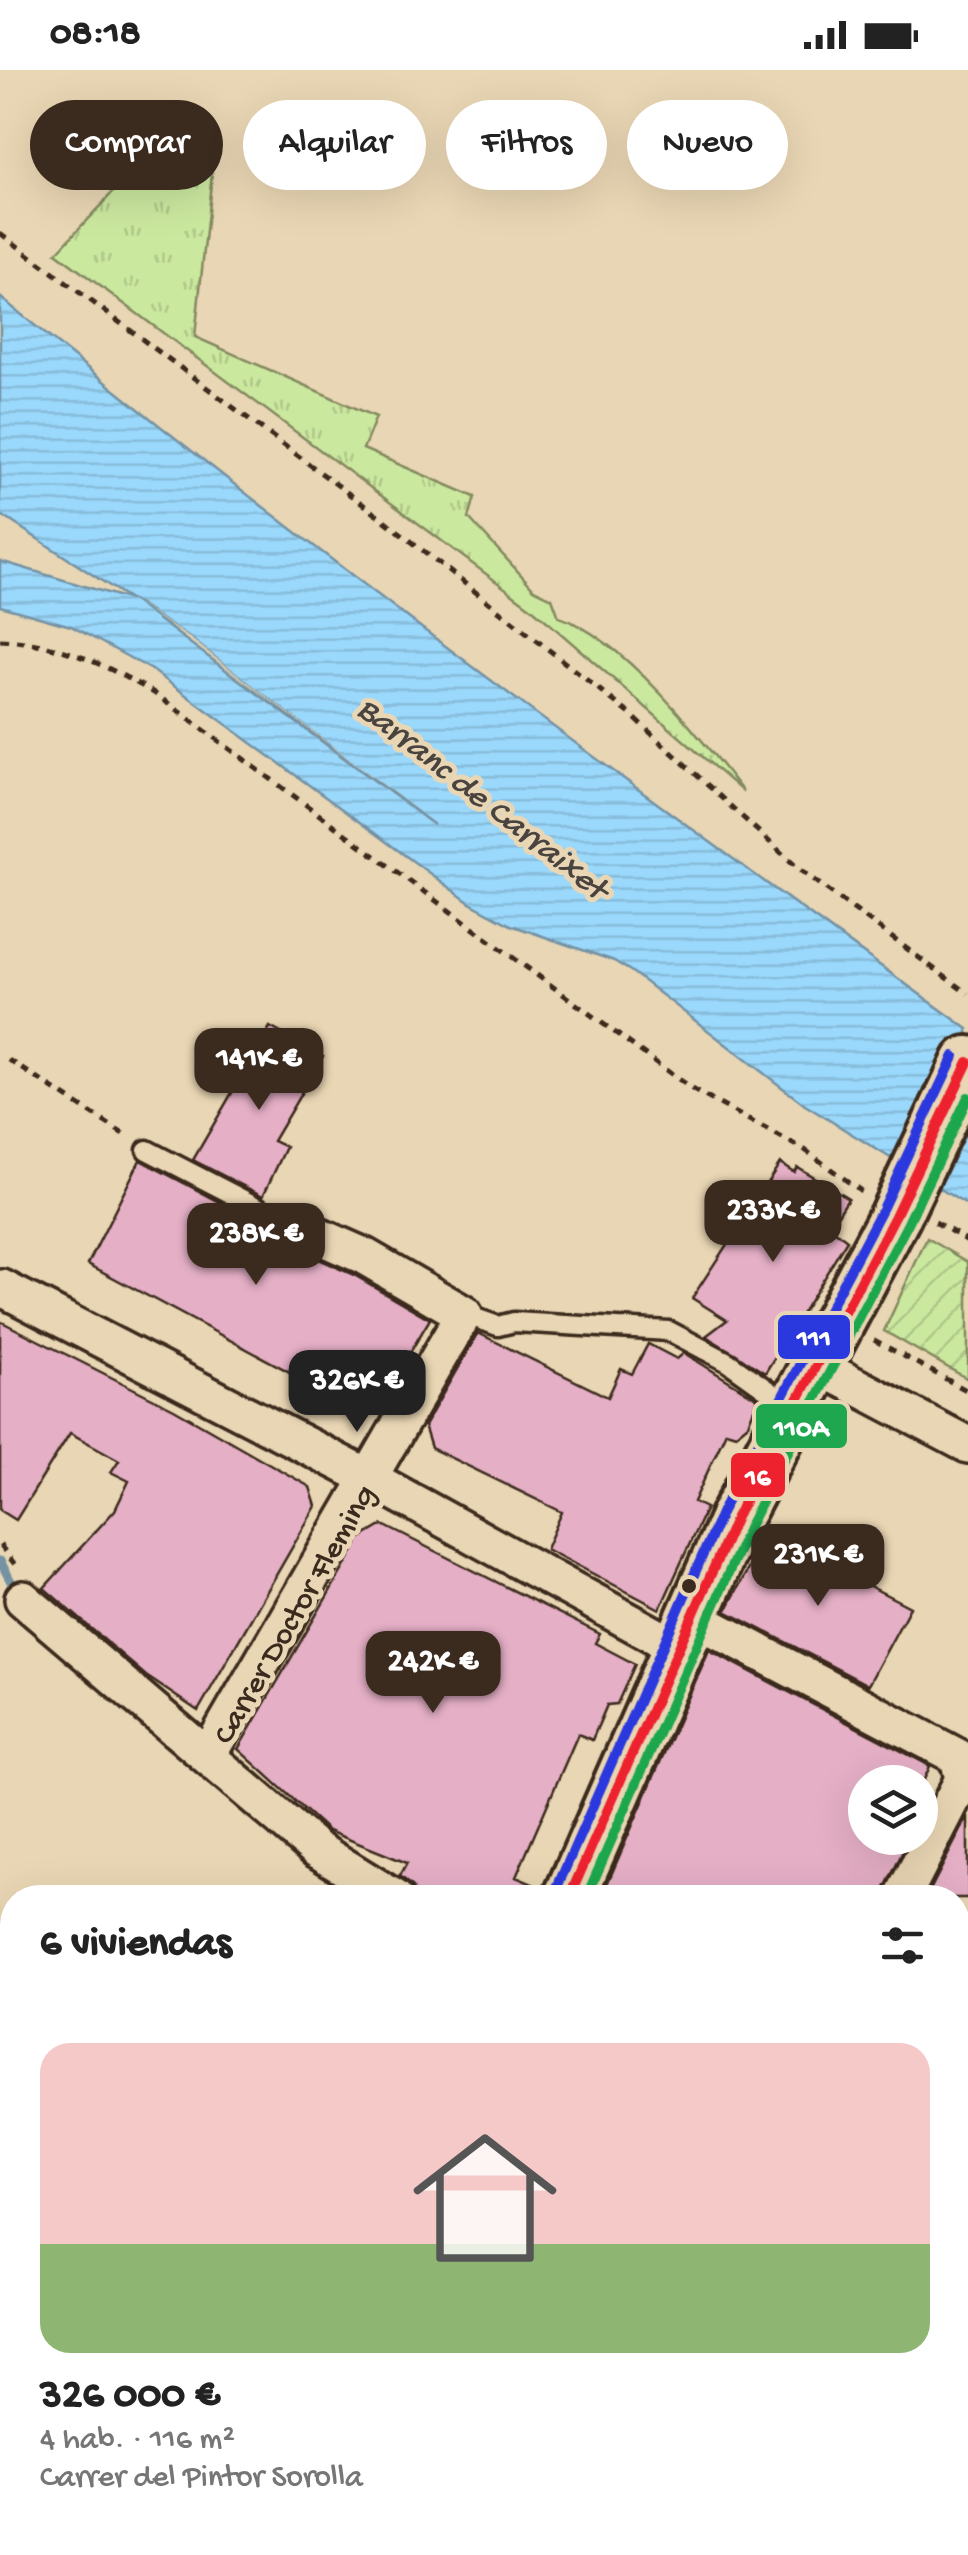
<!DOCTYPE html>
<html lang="es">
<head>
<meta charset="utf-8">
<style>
  :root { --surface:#fff; --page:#f6f6f6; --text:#222; --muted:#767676; --line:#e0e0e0; --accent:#3b2a1e }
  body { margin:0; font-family:"Gochi Hand",sans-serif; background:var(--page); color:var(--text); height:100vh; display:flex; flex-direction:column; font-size:38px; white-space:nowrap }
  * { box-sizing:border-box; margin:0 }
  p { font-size:32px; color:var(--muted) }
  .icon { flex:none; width:55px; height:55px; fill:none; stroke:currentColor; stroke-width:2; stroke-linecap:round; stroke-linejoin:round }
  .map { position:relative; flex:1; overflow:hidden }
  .details { position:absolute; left:0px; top:1815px; width:970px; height:670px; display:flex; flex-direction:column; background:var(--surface); border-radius:40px 40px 0 0; box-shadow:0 10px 40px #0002 }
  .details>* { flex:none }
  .top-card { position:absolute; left:30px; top:30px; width:910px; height:90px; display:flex; gap:20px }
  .buttons { position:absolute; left:848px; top:1695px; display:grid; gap:20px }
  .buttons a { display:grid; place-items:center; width:90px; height:90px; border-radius:50%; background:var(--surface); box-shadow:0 10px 40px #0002; font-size:50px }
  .price { position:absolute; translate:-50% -85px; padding:0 22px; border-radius:20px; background:var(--accent); color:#fff; font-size:32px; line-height:65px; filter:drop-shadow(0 2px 5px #0008) }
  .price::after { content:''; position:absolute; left:50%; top:60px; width:30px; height:22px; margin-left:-15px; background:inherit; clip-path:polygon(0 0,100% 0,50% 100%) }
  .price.current { background:#222; color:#fff }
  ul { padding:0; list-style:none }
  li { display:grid; align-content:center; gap:20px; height:530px; padding:0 40px }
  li+li { border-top:2px solid var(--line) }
  li span { display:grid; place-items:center; height:310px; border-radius:30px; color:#555 }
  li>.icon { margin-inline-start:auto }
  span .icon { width:180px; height:180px; fill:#fffc; stroke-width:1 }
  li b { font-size:42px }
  h2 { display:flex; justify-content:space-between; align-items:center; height:120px; padding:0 40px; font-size:42px }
  .chip { padding:0 35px; border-radius:45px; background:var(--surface); box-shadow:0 10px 40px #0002; font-size:35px; line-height:90px }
  .chip.current { background:var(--accent); color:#fff }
  .status { display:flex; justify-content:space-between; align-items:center; height:70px; padding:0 50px; background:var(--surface); direction:ltr }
  .status svg { height:28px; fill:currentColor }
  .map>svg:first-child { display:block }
  .grass { fill:url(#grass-tufts); stroke:#83895e; stroke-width:2.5 }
  .garden { fill:url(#garden-furrows); stroke:#83895e; stroke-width:2.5 }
  .water { fill:url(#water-rules); stroke:#7492a3; stroke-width:2.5; fill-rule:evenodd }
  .pier { fill:#e9d6b4 }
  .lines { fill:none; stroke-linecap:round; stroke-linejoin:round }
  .stream { stroke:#7492a3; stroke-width:9 }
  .building { fill:#e5afc6; stroke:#3b2a1e; stroke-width:2.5 }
  .lane-casing { stroke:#3b2a1e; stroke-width:25 }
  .street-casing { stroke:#3b2a1e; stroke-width:42 }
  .secondary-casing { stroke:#3b2a1e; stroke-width:58 }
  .path { stroke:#3b2a1e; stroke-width:5; stroke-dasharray:8 8; stroke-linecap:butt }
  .lane { stroke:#e9d6b4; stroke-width:18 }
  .street { stroke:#e9d6b4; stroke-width:35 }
  .secondary { stroke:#e9d6b4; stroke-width:50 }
  .bus-1-casing { stroke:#e9d6b4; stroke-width:18 }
  .bus-2-casing { stroke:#e9d6b4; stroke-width:18 }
  .bus-3-casing { stroke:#e9d6b4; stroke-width:18 }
  .bus-1 { stroke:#ed222e; stroke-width:10 }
  .bus-2 { stroke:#1ea74e; stroke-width:10 }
  .bus-3 { stroke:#2a39de; stroke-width:10 }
  .bus-dot { fill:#3b2a1e; stroke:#e9d6b4; stroke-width:4 }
  .labels { text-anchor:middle; stroke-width:10; stroke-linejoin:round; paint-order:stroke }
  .street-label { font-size:32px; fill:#3b2a1e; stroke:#e9d6b4 }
  .water-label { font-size:35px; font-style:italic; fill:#49443f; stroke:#e9d6b4 }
  .line-badge { stroke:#e9d6b4; stroke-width:4 }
  .badge-label { font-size:28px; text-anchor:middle; font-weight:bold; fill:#fff }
</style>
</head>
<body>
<div class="status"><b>08:18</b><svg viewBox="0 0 49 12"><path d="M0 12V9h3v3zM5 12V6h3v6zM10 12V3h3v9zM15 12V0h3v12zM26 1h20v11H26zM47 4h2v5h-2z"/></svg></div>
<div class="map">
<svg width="968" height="2485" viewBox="0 0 968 2485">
  <defs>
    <pattern id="grass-tufts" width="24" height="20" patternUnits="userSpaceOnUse" patternTransform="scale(2.5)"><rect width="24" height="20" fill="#cbe89f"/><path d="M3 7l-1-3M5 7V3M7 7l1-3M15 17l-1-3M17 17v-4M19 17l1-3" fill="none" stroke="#afc788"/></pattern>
    <pattern id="garden-furrows" width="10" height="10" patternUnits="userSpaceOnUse" patternTransform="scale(2.5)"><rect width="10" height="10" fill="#cbe89f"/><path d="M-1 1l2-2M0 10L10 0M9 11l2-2" fill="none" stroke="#afc788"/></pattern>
    <pattern id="water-rules" width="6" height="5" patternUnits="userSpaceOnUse" patternTransform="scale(2.5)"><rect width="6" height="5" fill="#9ad8fc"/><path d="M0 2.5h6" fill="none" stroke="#86bad8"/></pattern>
  </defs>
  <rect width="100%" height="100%" fill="#e9d6b4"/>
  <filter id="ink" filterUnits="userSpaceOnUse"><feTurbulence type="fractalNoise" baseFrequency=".01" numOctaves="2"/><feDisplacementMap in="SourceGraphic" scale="20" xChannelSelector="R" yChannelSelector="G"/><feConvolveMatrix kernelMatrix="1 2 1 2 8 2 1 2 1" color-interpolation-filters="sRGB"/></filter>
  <g filter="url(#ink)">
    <path class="grass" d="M212,103L195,267L376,347L363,379L475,427L469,448L534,519L552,528L559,547C622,567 702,669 743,722L533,539L56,183L115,120Z"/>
    <path class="garden" d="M927,1168L968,1192V1309L884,1261Z"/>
    <path class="water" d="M0,227C313,484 639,722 968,959V1136L805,1035L632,902L614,891L511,855L470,833L152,600L71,556L0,536V491L131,530L0,444ZM132,530L191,569L434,755Z"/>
    <path class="pier" d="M131,529L191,569L435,754L190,570Z"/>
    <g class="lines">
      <path class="stream" d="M0,1491L14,1517
        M0,1876L12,1886
        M0,2045L12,2036"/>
    </g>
    <path class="building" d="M270,957L323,986L273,1071L286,1077L263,1126L193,1090Z
      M140,1090L252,1149L275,1170L354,1205L430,1249L384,1326L355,1337L88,1194Z
      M780,1093L794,1102L797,1097L848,1128L830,1157L847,1170L765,1303L706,1266L727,1250L692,1228Z
      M0,1251L174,1339L310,1417L316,1436L198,1641L146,1606L44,1518L115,1440L129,1411L111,1402L119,1390L70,1363L16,1450L0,1440Z
      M478,1263L608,1327L621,1299L632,1304L648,1274L677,1289L684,1283L758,1329L748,1354L736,1364L726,1361L694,1432L706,1438L660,1539L546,1479L562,1442L431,1378L424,1356Z
      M383,1455L600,1564L595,1573L635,1594L617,1634L607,1635L592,1670L578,1664L516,1807L542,1818L541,1828H416L413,1817L400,1806L407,1793L328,1761L238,1679L361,1468Z
      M767,1463L910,1537L868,1615L726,1541Z
      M709,1580L930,1696L923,1712H865V1768H909L881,1828H601Z
      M968,1746V1828H926Z"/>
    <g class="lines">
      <defs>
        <path id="lane" d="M147,1080L284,1151
          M464,1244L498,1256L514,1252L669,1261L728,1292L790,1336"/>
        <path id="street" d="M2,1218L371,1409L676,1577
          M816,1295L968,1375
          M23,1529L316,1779L395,1828
          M691,1546L958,1687L963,1709
          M208,1685L464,1244L364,1186L284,1151
          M902,1828L963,1709
          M958,2089L968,2094
          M158,2483L186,2485"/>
        <path id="secondary" d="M569,1828L736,1447L895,1146L968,992
          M494,2485L495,2472"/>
      </defs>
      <use href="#lane" class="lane-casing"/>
      <use href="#street" class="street-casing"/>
      <use href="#secondary" class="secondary-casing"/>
      <path class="path" d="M0,163L392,456L630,644L798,798L968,924
        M0,570C59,572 104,594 154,623L693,1020L805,1080L861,1121
        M9,990L128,1067
        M935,1152L968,1171
        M874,1270L968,1321
        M0,1475L19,1500"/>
      <use href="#lane" class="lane"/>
      <use href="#street" class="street"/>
      <use href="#secondary" class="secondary"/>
      <defs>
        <path id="bus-1" d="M569,1828L736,1447L895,1146L968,992"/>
        <path id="bus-2" d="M586,1828L750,1454L908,1153L968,1027"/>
        <path id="bus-3" d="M555,1822L722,1441L882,1139L954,986"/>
      </defs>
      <use href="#bus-1" class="bus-1-casing"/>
      <use href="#bus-2" class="bus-2-casing"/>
      <use href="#bus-3" class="bus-3-casing"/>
      <use href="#bus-1" class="bus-1"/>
      <use href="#bus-2" class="bus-2"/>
      <use href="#bus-3" class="bus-3"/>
    </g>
  </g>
  <circle class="bus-dot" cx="689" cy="1516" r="9"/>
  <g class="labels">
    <g class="street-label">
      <text transform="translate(292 1543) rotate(-60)" y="11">Carrer Doctor Fleming</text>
    </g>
    <g class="water-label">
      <text transform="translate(484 726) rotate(38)" y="12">Barranc de Carraixet</text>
    </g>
  </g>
  <g class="line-badge">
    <rect x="776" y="1243" width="76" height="48" rx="10" fill="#2a39de"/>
    <rect x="754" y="1332" width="95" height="48" rx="10" fill="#1ea74e"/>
    <rect x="729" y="1381" width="58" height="48" rx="10" fill="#ed222e"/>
  </g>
  <g class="badge-label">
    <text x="814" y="1276">111</text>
    <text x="801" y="1366">110A</text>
    <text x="758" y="1415">16</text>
  </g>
</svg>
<div class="buttons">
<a><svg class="icon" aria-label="layers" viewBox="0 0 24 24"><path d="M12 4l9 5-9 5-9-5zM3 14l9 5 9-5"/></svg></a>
</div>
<b class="price" style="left:259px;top:1043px">141K €</b>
<b class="price" style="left:773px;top:1195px">233K €</b>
<b class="price" style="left:256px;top:1218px">238K €</b>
<b class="price current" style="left:357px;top:1365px">326K €</b>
<b class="price" style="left:818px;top:1539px">231K €</b>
<b class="price" style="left:433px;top:1646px">242K €</b>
<div class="top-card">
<a class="chip current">Comprar</a>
<a class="chip">Alquilar</a>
<a class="chip">Filtros</a>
<a class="chip">Nuevo</a>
</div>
<section class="details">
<h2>6 viviendas<svg class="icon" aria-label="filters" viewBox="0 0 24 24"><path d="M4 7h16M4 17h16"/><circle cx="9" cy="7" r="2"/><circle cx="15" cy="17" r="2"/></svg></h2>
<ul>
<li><span style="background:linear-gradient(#f6c9c9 65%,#8fb573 0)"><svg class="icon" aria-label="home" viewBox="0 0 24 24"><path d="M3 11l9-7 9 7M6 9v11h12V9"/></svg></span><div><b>326 000 €</b><p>4 hab. · 116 m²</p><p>Carrer del Pintor Sorolla</p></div></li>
</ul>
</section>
</div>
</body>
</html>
